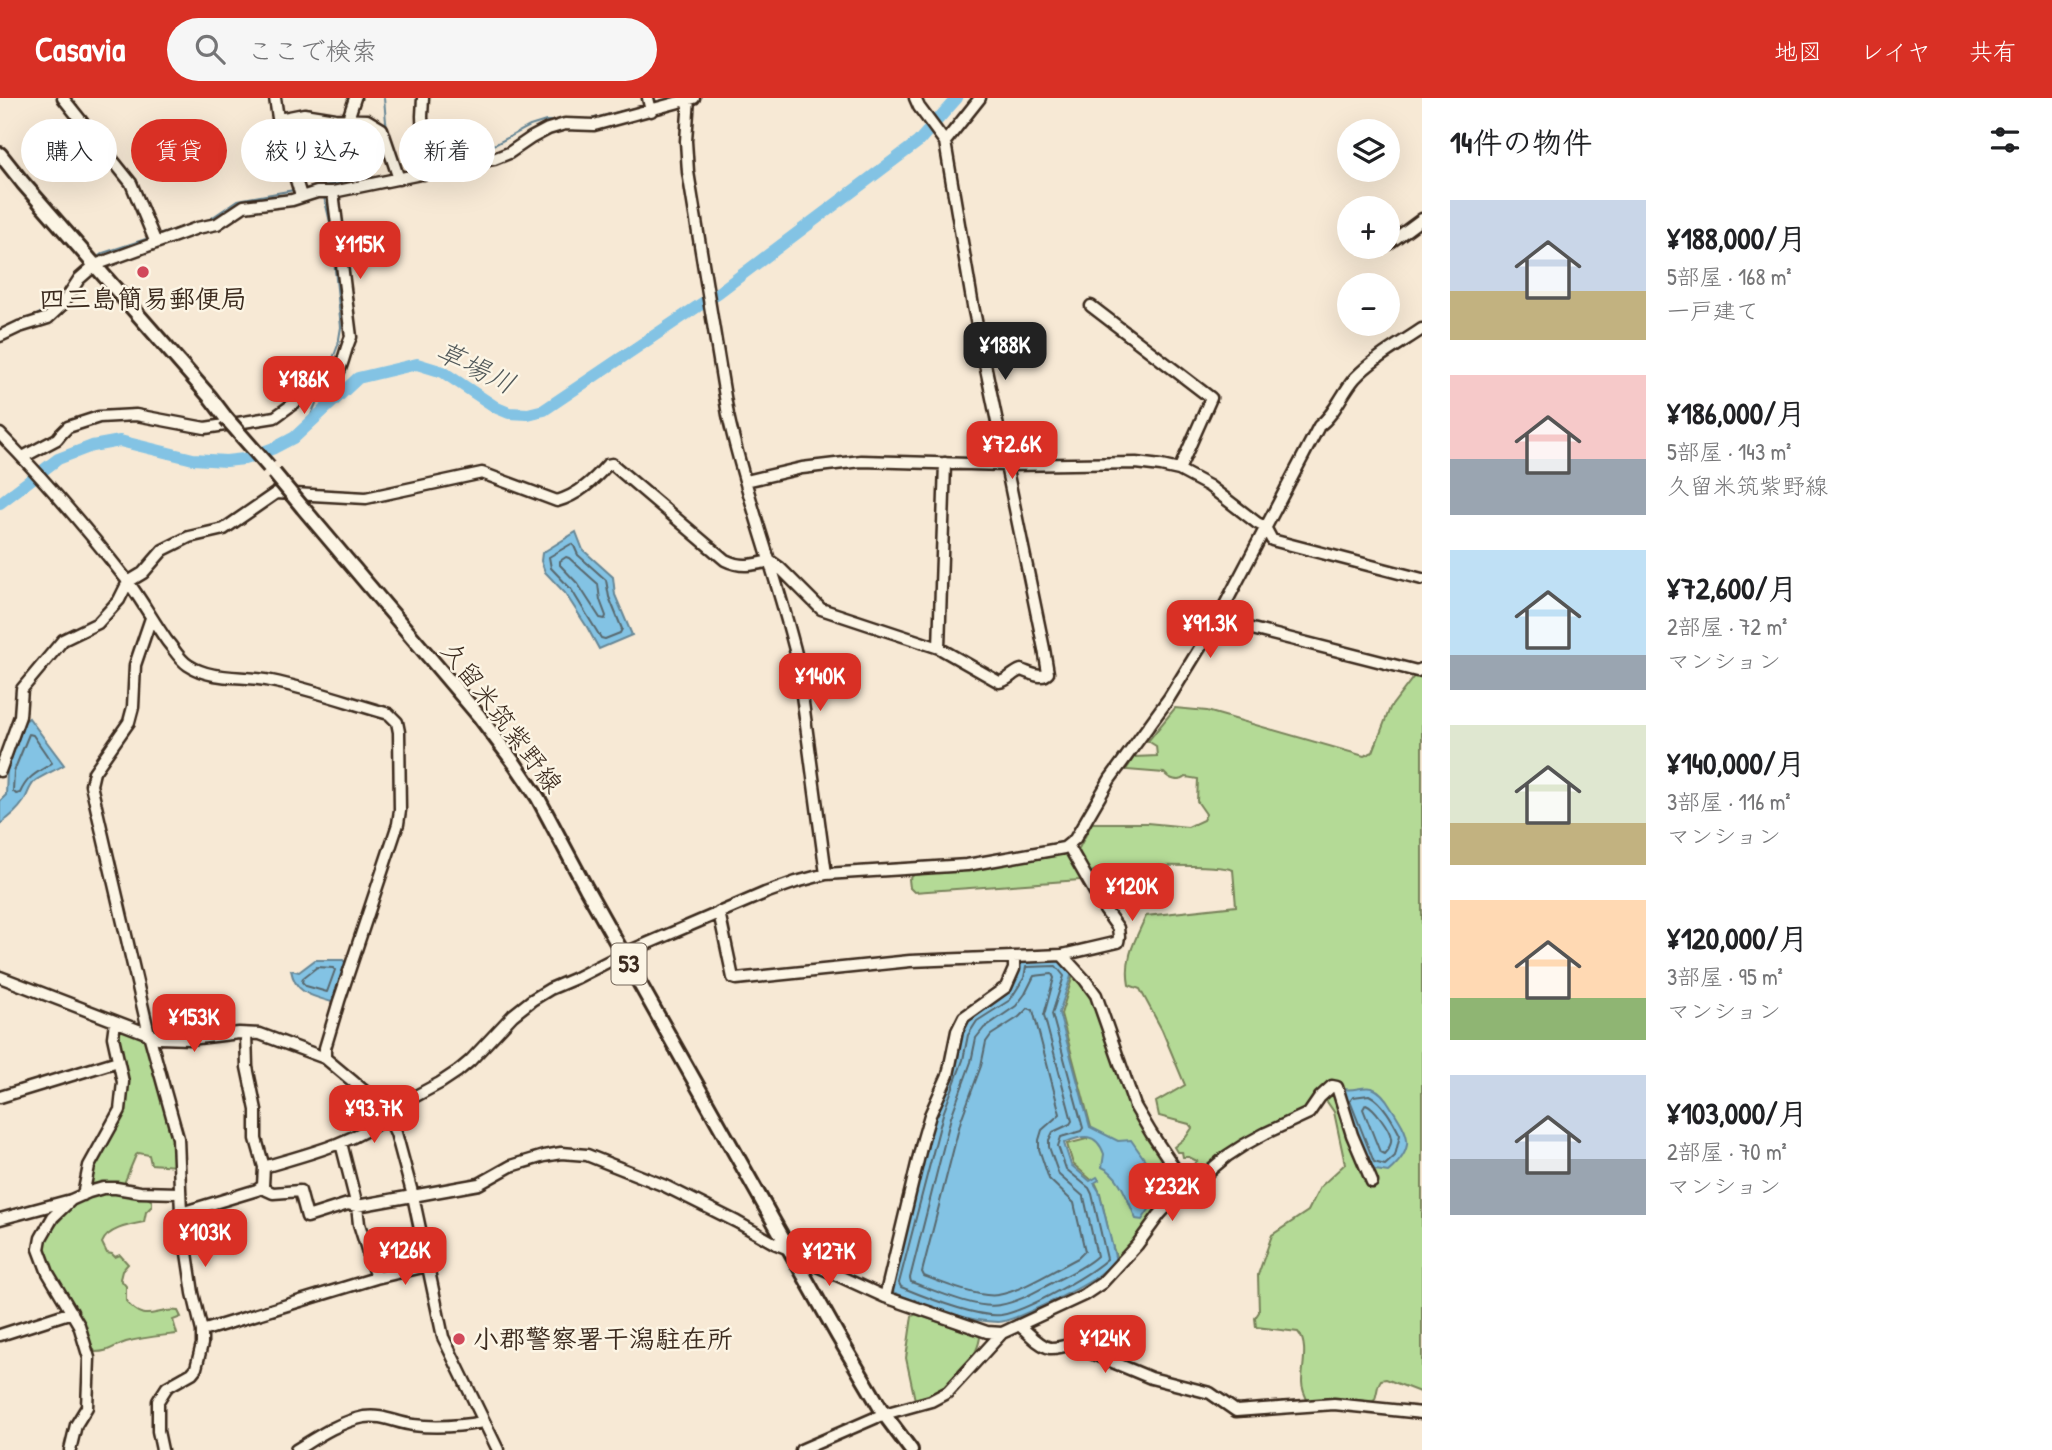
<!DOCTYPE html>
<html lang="ja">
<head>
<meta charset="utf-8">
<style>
  :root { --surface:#fff; --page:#f6f6f6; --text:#202124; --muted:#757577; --accent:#d93025 }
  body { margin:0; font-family:"Patrick Hand","Klee One",sans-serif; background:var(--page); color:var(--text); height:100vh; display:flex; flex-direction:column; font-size:26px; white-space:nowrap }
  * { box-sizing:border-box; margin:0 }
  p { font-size:23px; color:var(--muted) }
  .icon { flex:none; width:38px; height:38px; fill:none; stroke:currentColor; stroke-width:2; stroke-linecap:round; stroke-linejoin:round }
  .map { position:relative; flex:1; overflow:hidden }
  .sheet { display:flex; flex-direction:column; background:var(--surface); width:630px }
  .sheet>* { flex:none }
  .guide { position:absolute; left:21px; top:21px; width:665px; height:63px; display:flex; gap:14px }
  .controls { position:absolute; left:1337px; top:21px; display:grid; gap:14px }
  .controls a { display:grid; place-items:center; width:63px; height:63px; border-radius:50%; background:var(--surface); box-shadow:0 7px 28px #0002; font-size:35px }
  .price { position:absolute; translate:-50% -60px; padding:0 16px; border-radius:14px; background:var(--accent); color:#fff; font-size:23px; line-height:46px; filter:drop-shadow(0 2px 4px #0008) }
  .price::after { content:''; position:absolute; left:50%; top:42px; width:21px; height:16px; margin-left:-10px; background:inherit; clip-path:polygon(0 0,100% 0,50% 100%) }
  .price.on { background:#222; color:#fff }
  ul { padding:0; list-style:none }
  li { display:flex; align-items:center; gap:21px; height:175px; padding:0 28px }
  li span { display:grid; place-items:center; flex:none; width:196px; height:140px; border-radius:0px; color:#555 }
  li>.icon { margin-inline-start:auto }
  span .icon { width:84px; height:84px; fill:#fffc; stroke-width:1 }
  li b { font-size:30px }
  h2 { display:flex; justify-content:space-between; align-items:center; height:84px; padding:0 28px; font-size:30px }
  .chip { padding:0 24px; border-radius:32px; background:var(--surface); box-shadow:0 7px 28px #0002; font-size:24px; line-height:63px }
  .chip.on { background:var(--accent); color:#fff }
  header { display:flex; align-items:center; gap:42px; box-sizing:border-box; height:98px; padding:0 35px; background:var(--accent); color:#fff }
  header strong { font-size:33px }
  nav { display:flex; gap:38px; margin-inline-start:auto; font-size:24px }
  .search { width:490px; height:63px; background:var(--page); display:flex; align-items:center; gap:18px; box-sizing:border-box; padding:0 24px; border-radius:38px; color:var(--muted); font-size:26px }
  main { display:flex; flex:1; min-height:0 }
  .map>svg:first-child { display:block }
  .green { fill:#b4da96; stroke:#78825a; stroke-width:2 }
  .water { fill:#83c3e4; stroke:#668695; stroke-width:2 }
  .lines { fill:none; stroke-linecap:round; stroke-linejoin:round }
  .shore { stroke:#58676d; stroke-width:2 }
  .stream { stroke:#668695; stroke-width:2 }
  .river { stroke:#83c3e4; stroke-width:12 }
  .minor-casing { stroke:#3b2a1e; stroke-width:15 }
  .major-casing { stroke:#3b2a1e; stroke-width:18 }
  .minor { stroke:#fcf5e5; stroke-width:10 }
  .major { stroke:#fcf5e5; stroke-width:12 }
  .major-bridge-casing { stroke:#3b2a1e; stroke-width:18; stroke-linecap:butt }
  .major-bridge { stroke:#fcf5e5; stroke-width:12 }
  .poi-dot { fill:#d1495b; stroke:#fcf5e5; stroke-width:2.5 }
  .labels { text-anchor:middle; stroke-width:5; stroke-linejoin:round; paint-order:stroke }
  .shield { fill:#fcf5e5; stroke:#75675a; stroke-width:2 }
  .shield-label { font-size:24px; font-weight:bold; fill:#3b2a1e }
  .poi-label { font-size:26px; font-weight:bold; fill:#3b2a1e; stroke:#fcf5e5 }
  .street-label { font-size:26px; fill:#3b2a1e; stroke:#fcf5e5 }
  .water-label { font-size:28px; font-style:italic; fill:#515859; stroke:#fcf5e5 }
</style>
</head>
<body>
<header>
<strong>Casavia</strong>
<div class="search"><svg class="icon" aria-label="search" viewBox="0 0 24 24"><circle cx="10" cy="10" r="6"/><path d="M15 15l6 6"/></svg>ここで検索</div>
<nav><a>地図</a><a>レイヤ</a><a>共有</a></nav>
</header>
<main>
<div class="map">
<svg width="1422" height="1352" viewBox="0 0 1422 1352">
  <rect width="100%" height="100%" fill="#f7e9d5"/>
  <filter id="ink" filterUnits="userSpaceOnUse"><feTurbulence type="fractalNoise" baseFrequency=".0143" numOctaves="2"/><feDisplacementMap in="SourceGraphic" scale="14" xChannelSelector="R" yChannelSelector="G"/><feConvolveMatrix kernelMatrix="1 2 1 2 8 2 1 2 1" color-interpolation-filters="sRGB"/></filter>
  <g filter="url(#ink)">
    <path class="green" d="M1415,577L1422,580V1295L1386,1281L1381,1282C1376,1289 1378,1296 1374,1303L1369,1304L1351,1301L1309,1305C1305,1298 1302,1291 1302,1284C1302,1269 1309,1246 1298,1234L1256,1229L1255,1220L1259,1214L1258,1177L1272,1137L1308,1113L1320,1089L1345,1066L1334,1014L1321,995L1307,1012L1192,1082L1190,1081V1070L1197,1063L1189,1059H1183L1182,1054H1177L1174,1049L1186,1039L1192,1030L1189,1026L1159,1018L1156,1004L1185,987L1162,932L1140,891L1129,887C1124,860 1135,842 1146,818L1236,808L1233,772C1221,766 1114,767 1098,771C1092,773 1085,779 1080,782L914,794L910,790L909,781L914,777L976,770L1078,752L1092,725H1147L1188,729L1203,722L1206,716L1197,703L1198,681L1186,679C1179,685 1169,681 1164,675L1126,672L1134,659L1157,658L1156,648L1148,643L1175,610L1207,613L1364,658L1373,654L1390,610Z
      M1074,874L1091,894L1121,977L1182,1086L1118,1164L1111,1144L1100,1095L1096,1086L1073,1066L1067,1046L1087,1041L1091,1029L1061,916Z
      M122,929L148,940L173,1031L176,1068L151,1066L149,1057L139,1055L136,1057L125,1083L126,1089C134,1095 144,1097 152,1103V1108L146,1114L144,1124C129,1127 107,1131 102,1145L107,1155L112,1156L115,1159L120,1157L128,1166L122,1173L120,1181L126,1188V1203C145,1228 157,1209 178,1213L181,1219L173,1222L177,1236C160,1238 143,1239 126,1244C113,1248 110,1254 95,1254L72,1205L54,1179L47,1159L45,1147L47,1138L73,1106L87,1101L90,1092C81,1070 117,1034 123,1013L117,930Z
      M916,1216L980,1238C979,1257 954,1287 937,1296C931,1299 922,1300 915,1302L906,1260L912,1218Z"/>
    <path class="water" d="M576,434L583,452L613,479L615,497L632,537L599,551L587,529L565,495L545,474L541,463L542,455Z
      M29,620L64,667C56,672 41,678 35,683C29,689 28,696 24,703C18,712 9,720 0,726V703L6,697L7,672L25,623Z
      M1059,860L1072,875L1059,915L1090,1029L1118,1043L1131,1042L1152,1072L1144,1090L1150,1110L1142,1122L1136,1121C1128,1104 1121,1077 1102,1069L1104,1056C1096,1034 1083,1037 1064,1045L1071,1067L1090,1083L1097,1079L1099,1082L1094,1085L1099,1093L1116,1163C1109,1169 1102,1175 1095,1180C1081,1190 1013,1224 998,1224C960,1223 924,1206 890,1193L936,1014L957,959L961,934L972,918L1005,897L1018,877V862Z
      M315,862H343L346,865L332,904C311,898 295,895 291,872L299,874Z
      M1340,990C1351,995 1362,987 1372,990C1381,993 1387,1002 1391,1009C1409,1037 1417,1049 1388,1074L1369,1071Z"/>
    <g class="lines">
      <path class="shore" d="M571,446L574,448L578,457L606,482L609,499L622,531L620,535L605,541L601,540L571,491L551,470L549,459Z
        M566,459L569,460L598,486L600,502L606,518L605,521L600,520L578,486L560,467V463Z
        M29,636L33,637L52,665C38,675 28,677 20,695L16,696L13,693L14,673Z
        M1056,868L1064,878L1052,916L1083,1030L1081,1033L1061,1039L1058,1048L1066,1071L1089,1090L1092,1096L1107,1161C1088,1178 1026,1213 1001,1217C976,1220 925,1199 901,1189L899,1185L943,1016L963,962L968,937L977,923L1010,902L1024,880L1026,869Z
        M317,869L333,870L335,872L327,894L306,888L302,884L303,880Z
        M1052,876L1054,880L1044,917L1072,1023L1070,1026L1053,1034L1049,1042V1049L1059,1077L1084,1099L1097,1158C1084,1170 1067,1177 1050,1186C1035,1194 1018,1204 1000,1207C978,1212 933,1192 911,1184L910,1180L951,1019L971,964L976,940L984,930L1016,908L1025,896L1034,878Z
        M1028,910L1033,912L1060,1016L1042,1032L1039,1042V1051L1049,1081L1074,1105L1085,1153L1078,1160C1058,1170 1020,1194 998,1197C979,1200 942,1185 924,1178L922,1174L961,1022L981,968L986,944L991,937L1019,919Z
        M1369,997C1383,1004 1393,1023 1400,1037L1395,1058L1385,1067L1374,1064L1350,1003L1353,999Z
        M1366,1006C1374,1009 1390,1031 1391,1040C1392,1046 1388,1052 1384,1056L1380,1054L1363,1011Z"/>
      <path class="stream" d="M384,0L386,24L402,73
        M654,5L674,0
        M587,22L646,7
        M437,67L448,55L496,46L530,28L546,23H556
        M403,74L418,71
        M303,91L394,76
        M324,99L330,124L341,229L338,247L326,279
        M158,137L210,121L238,102L294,92
        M96,160L103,155L149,140
        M0,232L35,218L51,208L86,168
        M306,329L322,291"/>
      <path class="river" d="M0,405L58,361L92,348L120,343L193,361L226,363L244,361L274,350L295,339L358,280L417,266L443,274L497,310L509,315L528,316L544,312L719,194L918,44L957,0"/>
      <defs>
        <path id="minor" d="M63,0L131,85L156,145
          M275,0L279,27L301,98
          M423,0L422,18L424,76
          M648,0L651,13
          M689,0L686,43L688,74L728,317C746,399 777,478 797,560L826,776
          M279,21L304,16L335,21L367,22L382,31L399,81
          M348,21L355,0
          M945,44L980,0
          M1388,146L1422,121
          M1091,208L1211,300L1179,372
          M0,238L19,229L48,220L62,207L79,181L95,167L197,130L217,126L244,108L292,102L317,94H333L494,61L509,55L531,40L548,31L565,26L594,27L694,0
          M0,336C45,382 86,430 126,481C141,501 153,523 167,543C174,551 179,561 188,567C212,583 244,577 271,583C311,591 350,605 389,616L397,624L399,634L400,712L398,726L339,903L325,950V960L374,1001L386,1014L396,1035L413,1098L443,1239L498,1352
          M23,359L57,341L61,336L68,329L99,319L136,317L205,330L225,327L275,319L322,285L332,283C343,273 344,253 351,239L333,94
          M746,383L802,370L861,363L1006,367L1136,365L1161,368L1179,372L1209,388L1257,425L1265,429L1272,442L1422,481
          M151,520L135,567L133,609L129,624L94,674L91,687L149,936L178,1040L181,1115L193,1195L202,1233V1246L196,1270L192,1275L167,1289L158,1303V1333L162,1352
          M1217,522L1417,573L1422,571
          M939,550L945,365
          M0,673L20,618L22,591L63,542L98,525L119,502L128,484L143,475L163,452L189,439L224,431L276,395L366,400L482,375L557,403C578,397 593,383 607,367L612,366L725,462C741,470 753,467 770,463L780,470L821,511L939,550L999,584C1008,583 1012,575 1021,572C1030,575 1042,582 1048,575L1044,551L973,208L945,44L919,9L915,0
          M719,814L733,880L736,881L910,863L1062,857L1118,844L1119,839L1118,830L1105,812L1068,747
          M1062,857L1085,882L1096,897L1135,1008L1151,1035L1186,1087
          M0,879L159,940L190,941L239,935L260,936L325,960
          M0,999L118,963
          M386,1014L440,985L458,973L470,963L513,917L532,902L550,891L576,880L623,856L765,795L796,784L826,776L967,767L1064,750L1075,741L1110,681L1169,600L1217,522L1319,328C1335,316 1342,295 1355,280C1374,260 1400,246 1422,231
          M341,1045L357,1108L359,1126L376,1180
          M264,1069C307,1056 352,1046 388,1018
          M262,1090L273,1095L300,1093L307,1119L348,1106L357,1108L479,1086L511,1068L544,1058L561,1055L587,1057L665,1088L737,1124L774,1145L789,1151L819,1169L885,1199L987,1234L1002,1235
          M83,1097L89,1068L120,1012L123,984L113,939L115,924
          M181,1115L257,1092L263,1088L264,1069L256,1041V1012L247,969L246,936
          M0,1121L71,1102L89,1094L103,1090H116L140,1094L179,1095
          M885,1199L923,1041L930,1017L948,977L957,933L964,919L1006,889L1014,871V859
          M1020,1228C1028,1234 1039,1248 1050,1250C1058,1251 1065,1246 1074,1248L1151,1280L1210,1295L1236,1313L1334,1306L1422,1315
          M202,1233L376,1180L427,1168
          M0,1237L72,1214
          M70,1352L76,1327L87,1309L89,1260L79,1227L48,1175L39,1151L41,1140L53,1119L71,1102
          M296,1352C317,1339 339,1324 364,1319C382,1316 396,1325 413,1327C436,1330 461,1328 483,1324
          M801,1352L884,1316L931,1303L948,1294L1002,1235L1084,1197L1102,1185L1137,1147L1159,1117L1186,1087L1195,1085L1227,1058L1244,1047L1266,1035L1309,1015L1320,999L1332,988L1337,989L1352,1037L1372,1084"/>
        <path id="major" d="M0,56L23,85L210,299L226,320
          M303,410L479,618L515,666L538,700L586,790L838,1238L884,1316L911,1352"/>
      </defs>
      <use href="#minor" class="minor-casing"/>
      <use href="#major" class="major-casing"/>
      <use href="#minor" class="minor"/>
      <use href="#major" class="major"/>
      <defs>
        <path id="major-bridge" d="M226,320L269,369
          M274,375L303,410"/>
      </defs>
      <use href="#major-bridge" class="major-bridge-casing"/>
      <use href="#major-bridge" class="major-bridge"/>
    </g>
  </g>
  <g class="poi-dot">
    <circle cx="143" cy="174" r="7"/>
    <circle cx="459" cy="1241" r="7"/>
  </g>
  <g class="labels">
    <rect class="shield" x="611.5" y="845.5" width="35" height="41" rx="5"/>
    <g class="shield-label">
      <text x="629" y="874">53</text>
    </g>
    <g class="poi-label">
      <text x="143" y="210">四三島簡易郵便局</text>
      <text x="473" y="1250" text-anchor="start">小郡警察署干潟駐在所</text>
    </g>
    <g class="street-label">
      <text transform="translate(502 619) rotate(53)" y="9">久留米筑紫野線</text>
    </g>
    <g class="water-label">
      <text transform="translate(476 269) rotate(26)" y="10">草場川</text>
    </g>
  </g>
</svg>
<div class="controls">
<a><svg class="icon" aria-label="layers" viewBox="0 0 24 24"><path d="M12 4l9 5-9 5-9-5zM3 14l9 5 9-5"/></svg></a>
<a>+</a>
<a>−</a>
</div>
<b class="price" style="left:360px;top:183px">¥115K</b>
<b class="price on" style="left:1005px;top:284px">¥188K</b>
<b class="price" style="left:304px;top:318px">¥186K</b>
<b class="price" style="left:1012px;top:383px">¥72.6K</b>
<b class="price" style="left:1210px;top:562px">¥91.3K</b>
<b class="price" style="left:820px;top:615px">¥140K</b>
<b class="price" style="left:1132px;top:825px">¥120K</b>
<b class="price" style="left:194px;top:956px">¥153K</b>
<b class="price" style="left:374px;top:1047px">¥93.7K</b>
<b class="price" style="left:1172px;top:1125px">¥232K</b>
<b class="price" style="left:205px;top:1171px">¥103K</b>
<b class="price" style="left:405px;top:1189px">¥126K</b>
<b class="price" style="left:829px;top:1190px">¥127K</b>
<b class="price" style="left:1105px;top:1277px">¥124K</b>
<div class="guide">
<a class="chip">購入</a>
<a class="chip on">賃貸</a>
<a class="chip">絞り込み</a>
<a class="chip">新着</a>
</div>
</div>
<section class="sheet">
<h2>14件の物件<svg class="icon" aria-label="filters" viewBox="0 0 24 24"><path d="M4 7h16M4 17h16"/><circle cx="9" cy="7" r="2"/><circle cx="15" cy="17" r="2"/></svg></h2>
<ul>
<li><span style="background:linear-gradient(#c9d6e8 65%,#c2b280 0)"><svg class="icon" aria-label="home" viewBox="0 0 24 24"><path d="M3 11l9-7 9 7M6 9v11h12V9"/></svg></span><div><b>¥188,000/月</b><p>5部屋 · 168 m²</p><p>一戸建て</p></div></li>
<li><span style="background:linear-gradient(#f6c9c9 60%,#9aa5b1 0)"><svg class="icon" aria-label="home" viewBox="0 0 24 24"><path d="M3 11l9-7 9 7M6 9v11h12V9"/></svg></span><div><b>¥186,000/月</b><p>5部屋 · 143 m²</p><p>久留米筑紫野線</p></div></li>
<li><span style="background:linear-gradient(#bfe0f5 75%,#9aa5b1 0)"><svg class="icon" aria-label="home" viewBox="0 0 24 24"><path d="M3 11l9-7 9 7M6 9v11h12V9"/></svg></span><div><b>¥72,600/月</b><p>2部屋 · 72 m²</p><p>マンション</p></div></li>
<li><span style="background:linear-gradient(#dfe7d0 70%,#c2b280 0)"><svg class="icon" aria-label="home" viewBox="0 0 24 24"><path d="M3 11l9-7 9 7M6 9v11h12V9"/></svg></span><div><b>¥140,000/月</b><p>3部屋 · 116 m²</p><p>マンション</p></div></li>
<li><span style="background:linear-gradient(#ffd9b3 70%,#8fb573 0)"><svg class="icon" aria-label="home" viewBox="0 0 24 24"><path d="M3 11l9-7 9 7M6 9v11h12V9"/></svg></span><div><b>¥120,000/月</b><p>3部屋 · 95 m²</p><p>マンション</p></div></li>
<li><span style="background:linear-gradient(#c9d6e8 60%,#9aa5b1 0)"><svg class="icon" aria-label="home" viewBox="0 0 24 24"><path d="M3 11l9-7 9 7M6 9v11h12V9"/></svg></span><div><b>¥103,000/月</b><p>2部屋 · 70 m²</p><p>マンション</p></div></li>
</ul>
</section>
</main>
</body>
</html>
